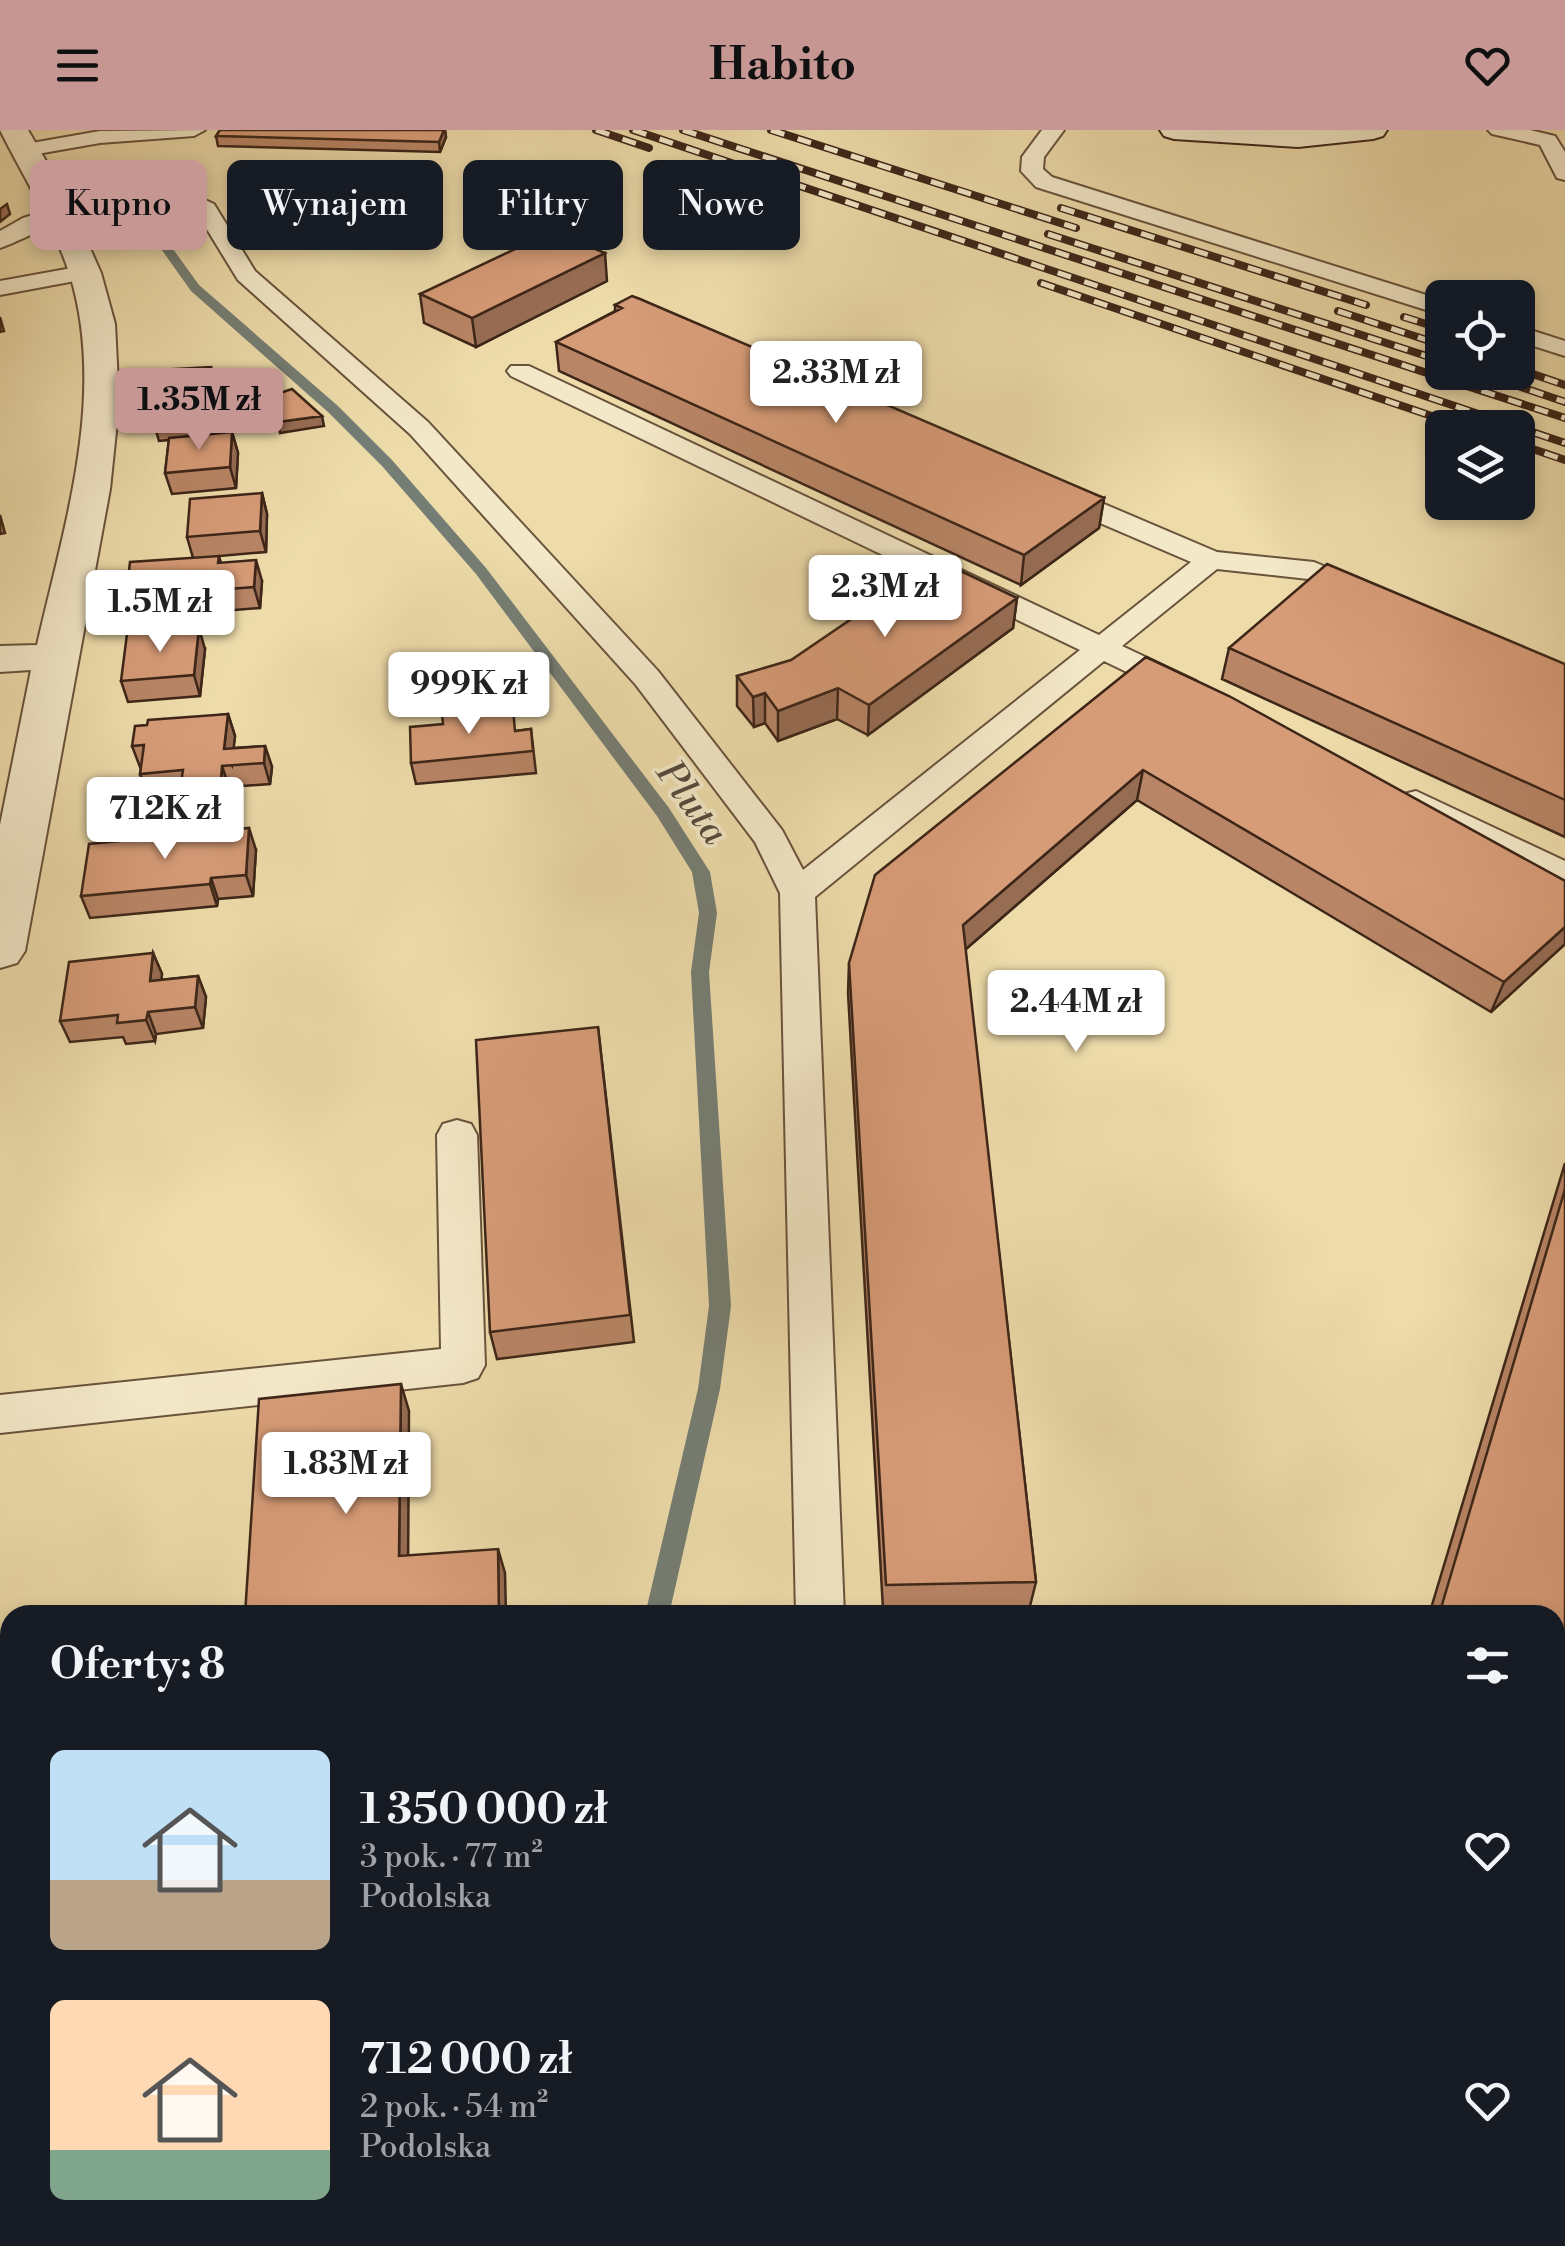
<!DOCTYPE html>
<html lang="pl">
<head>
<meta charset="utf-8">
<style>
  :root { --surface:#171b24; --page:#242831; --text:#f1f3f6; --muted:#9ea1a6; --accent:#c59692 }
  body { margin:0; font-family:"Libre Bodoni",serif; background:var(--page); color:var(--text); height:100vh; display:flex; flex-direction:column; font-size:38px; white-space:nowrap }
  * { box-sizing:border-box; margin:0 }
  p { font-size:32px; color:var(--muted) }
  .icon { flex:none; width:55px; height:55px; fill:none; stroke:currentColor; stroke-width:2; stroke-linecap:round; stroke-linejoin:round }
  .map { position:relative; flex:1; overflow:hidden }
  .details { position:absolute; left:0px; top:1475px; width:1565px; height:642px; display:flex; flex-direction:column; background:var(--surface); border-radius:30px 30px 0 0; box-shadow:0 5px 15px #0003 }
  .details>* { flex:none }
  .guide { position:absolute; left:30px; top:30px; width:1000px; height:90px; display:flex; gap:20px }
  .tools { position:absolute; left:1425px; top:150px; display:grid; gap:20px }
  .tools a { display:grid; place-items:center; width:110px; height:110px; border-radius:15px; background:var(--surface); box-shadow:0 5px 15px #0003; font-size:50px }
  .price { position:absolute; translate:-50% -85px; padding:0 22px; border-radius:10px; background:#fff; color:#222; font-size:32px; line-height:65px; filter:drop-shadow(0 2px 5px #0008) }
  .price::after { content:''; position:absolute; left:50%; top:60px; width:30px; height:22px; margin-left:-15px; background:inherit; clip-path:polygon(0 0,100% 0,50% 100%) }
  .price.current { background:var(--accent); color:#111 }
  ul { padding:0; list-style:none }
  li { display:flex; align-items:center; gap:30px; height:250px; padding:0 50px }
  li span { display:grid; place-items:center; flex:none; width:280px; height:200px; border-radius:15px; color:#555 }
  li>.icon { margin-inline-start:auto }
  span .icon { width:120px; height:120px; fill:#fffc; stroke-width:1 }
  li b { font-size:42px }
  h2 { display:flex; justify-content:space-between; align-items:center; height:120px; padding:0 50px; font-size:42px }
  .chip { padding:0 35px; border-radius:15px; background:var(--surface); box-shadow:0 5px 15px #0003; font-size:35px; line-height:90px }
  .chip.current { background:var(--accent); color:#111 }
  header { display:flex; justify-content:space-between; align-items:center; height:130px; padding:0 50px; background:var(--accent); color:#111; font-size:45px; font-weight:700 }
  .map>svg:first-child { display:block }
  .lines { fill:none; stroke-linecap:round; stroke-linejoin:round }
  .stream { fill:#757e74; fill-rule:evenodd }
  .lane-casing { stroke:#69533c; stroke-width:4 }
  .street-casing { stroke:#69533c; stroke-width:4 }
  .secondary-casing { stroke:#3d2618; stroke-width:4 }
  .lane { fill:#f3e8c8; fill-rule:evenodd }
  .street { fill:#f3e8c8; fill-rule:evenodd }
  .secondary { fill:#f3e8c8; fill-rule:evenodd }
  .rail-casing { stroke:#3d2618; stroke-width:8 }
  .rail { stroke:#f3e8c8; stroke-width:5; stroke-dasharray:14; stroke-linecap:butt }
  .wall { fill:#b88566; stroke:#3d2618; stroke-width:2.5 }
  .shaded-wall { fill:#966c53; stroke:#3d2618; stroke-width:2.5 }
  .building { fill:#d69b77; stroke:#3d2618; stroke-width:2.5 }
  .labels { text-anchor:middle; stroke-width:8; stroke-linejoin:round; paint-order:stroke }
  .water-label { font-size:38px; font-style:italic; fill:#544b3e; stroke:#f3e8c8 }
</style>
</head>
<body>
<header><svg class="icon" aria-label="menu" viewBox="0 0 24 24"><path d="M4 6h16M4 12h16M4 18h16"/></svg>Habito<svg class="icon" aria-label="heart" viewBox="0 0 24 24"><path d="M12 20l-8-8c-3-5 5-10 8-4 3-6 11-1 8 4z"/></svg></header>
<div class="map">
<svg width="1565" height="2116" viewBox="0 0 1565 2116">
  <rect width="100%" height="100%" fill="#eddbaa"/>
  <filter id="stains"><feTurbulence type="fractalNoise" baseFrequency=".002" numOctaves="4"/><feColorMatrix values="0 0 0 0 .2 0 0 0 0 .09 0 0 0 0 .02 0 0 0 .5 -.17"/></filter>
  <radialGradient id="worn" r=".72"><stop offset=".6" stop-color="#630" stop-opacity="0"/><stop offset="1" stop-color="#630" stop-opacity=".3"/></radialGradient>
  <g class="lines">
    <path class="stream" d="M134,76H142L199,155L338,276L392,330L486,438L669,678L710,742L717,783L709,842L731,1176L720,1259L669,1485H645L698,1259L709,1176L691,842L699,783L692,742L657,686L476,444L382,336L328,282L191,161L132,78Z
      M390,2108H420L416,2116H386Z"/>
    <defs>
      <path id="lane" d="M205,0L194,6L100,13L26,26L15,20L26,14L100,1Z
        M1042,0H1064L1044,27L1043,39L1052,47L1442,170V185L1036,57L1021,41L1022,27Z
        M1488,0H1530L1555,6L1565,22V50L1557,48L1540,15L1492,4Z
        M152,55L183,60L214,74L255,141L428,292L658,541L782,700L803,740L1080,520L511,246L507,241L511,236H529L1099,505L1191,432L1044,369L1040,363L1044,357H1064L1217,422L1314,432L1376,458L1381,464L1376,470H1356L1308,449L1217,439L1122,516L1196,551L1201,558L1196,565H1174L1104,531L815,767L844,1485H796L780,763L755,712L636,555L410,304L238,150L197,83L170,71L152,69L69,79L72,84C68,88 8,116 0,118V101L23,88L52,79L46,74L49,69Z
        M83,136L91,138L95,143L91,148L0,165V151Z
        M1518,196L1565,211V226L1518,211Z
        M1416,661L1565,731V757L1404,680L1399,672L1404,664Z
        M457,990L471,994L477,1005L485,1235L478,1248L463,1253L0,1303V1265L441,1219L437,1005L443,994Z
        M1565,1996V2079L1555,2083V2000Z
        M577,2108H636L633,2116H574Z"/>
      <path id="street" d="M0,0H28L68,69L101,143L115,194L119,273L110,359L25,821L17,833L0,838V695L31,540L0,542V516L37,515C64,396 107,266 70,145C53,93 24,48 0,0Z"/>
      <path id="secondary" d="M1160,0H1387L1383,6L1373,9L1298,17L1174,9L1164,6Z"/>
    </defs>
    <use href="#lane" class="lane-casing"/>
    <use href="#street" class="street-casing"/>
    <use href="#secondary" class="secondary-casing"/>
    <use href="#lane" class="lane"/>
    <use href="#street" class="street"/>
    <use href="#secondary" class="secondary"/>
    <defs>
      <path id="rail" d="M596,0L649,18
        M633,0L1565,313
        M683,0L1565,288
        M771,0L1076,98
        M1061,78L1366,175
        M1048,104L1442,231
        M1041,153L1467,298
        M1338,181L1442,215
        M1404,187L1442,199
        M1518,239L1565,255
        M1477,242L1565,272
        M1518,314L1565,330"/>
    </defs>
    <use href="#rail" class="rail-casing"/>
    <use href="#rail" class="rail"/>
  </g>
  <path class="wall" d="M220,0H445L446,7L440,22L218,16L216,6Z
    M607,151L476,217L424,193L420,164Z
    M615,175L1104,368L1099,398L1021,455L559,241L556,212L615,181Z
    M216,257L212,296L203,297L202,305L232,302L238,323L236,358L172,364L165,343L169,310L159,311L153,290Z
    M262,363L267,384L266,422L219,426L221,433L262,451L260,478L222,481L220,473L209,474L206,464L194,465L191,482L133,487L126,466L193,428L187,407Z
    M1017,468L1013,498L868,605L837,589L778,611L765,593L754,597L737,576V546Z
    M1229,518L1565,534V707L1222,549Z
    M205,519L200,566L128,572L121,551Z
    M1146,527L1565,751V814L1491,882L1137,670L965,820L1036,1452L1030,1476L883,1479L848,863L849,833Z
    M228,584L235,606L233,618L265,616L272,637L270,654L229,657L228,671L188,674L184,662L148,666L140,644L141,637H140L132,616L147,595Z
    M531,599L536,643L416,654L411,633L516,601Z
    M256,720L253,766L218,769L217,776L90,788L81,766Z
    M153,823L162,844L161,850L198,846L206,867L203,898L156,904L155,911L126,914L123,907L70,912L60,891Z
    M598,897L634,1212L497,1229L490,1202Z
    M1565,1033V1648L1555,1485H1429Z"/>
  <path class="shaded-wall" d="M444,0H445L446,7L440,22L439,12Z
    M7,74L10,84L0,92V79Z
    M605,123L607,151L476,217L472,188Z
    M0,187L4,201L0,202Z
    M211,237L216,257L212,296L207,276Z
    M197,276L203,297L201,308L196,287Z
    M322,286L324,296L280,303L278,292Z
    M232,302L238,323L236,358L230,337Z
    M262,363L267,384L266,422L260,401Z
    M1104,368L1099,398L1021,455L1024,425Z
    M0,385L5,403L0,404Z
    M256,430L262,451L260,478L254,457Z
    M187,444L194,465L191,482L185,461Z
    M1017,468L1013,498L868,605L869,575Z
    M199,498L205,519L200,566L194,545Z
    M838,558L837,589L778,611V581Z
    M765,563V593L754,597L753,567Z
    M228,584L235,606L232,635L224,619Z
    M265,616L272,637L270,654L264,633Z
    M222,636L229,657L228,671L221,650Z
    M1143,640L1137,670L959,825L963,795Z
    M249,698L256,720L253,766L246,745Z
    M211,748L218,769L217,776L210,754Z
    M1565,797V814L1491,882L1504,852Z
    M153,823L162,844L159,872L150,851Z
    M198,846L206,867L203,898L195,877Z
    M148,882L156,904L155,911L146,890Z
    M401,1254L409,1281L408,1450L399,1426Z
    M498,1419L505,1443L506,1485H499Z"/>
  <path class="building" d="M220,0H444L439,12L216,6Z
    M553,101L605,123L472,188L420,164Z
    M632,166L640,169L1104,368L1024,425L556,212L622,178L615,175Z
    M211,237L207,276H197L196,287L153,290L158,240Z
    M292,259L322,286L278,292L268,267Z
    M232,302L230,337L165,343L169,308Z
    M262,363L260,401L187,407L190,369Z
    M219,426L218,433L256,430L254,457L216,460L217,452H203L204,442L187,444L185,461L126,466L130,432Z
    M938,430L1017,468L869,575L838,558L778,581L765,563L753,567L737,546L791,530Z
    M1327,434L1565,534V670L1229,518Z
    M199,498L194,545L121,551L127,504Z
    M1146,527L1229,566L1565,751V797L1504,852L1143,640L963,795L1036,1452L886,1455L849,833L875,745Z
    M513,578L515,601L531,599L533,621L411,633L410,597L443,594L442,584Z
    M228,584L224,619L265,616L264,633L222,636L221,650L181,653L183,640L140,644L144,615L132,616L135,596L147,595L148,590Z
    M249,698L246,745L211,748L210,754L81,766L89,714Z
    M153,823L150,851L198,846L195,877L148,882L146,890L117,893L118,885L60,891L69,832Z
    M598,897L630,1185L490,1202L476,910Z
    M1565,1059V1648L1555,1691V1485H1439Z
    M401,1254L399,1426L498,1419L499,1485H245L259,1269Z"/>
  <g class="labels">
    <g class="water-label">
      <text transform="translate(693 672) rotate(54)" y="13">Pluta</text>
    </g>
  </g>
  <rect width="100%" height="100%" filter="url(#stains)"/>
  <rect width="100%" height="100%" fill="url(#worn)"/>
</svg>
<div class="tools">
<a><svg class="icon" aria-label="locate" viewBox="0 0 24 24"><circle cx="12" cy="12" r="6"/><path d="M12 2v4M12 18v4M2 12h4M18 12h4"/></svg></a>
<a><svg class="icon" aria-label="layers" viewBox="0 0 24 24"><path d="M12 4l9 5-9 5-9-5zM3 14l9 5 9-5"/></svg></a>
</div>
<b class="price" style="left:836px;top:296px">2.33M zł</b>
<b class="price current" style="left:199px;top:323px">1.35M zł</b>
<b class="price" style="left:885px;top:510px">2.3M zł</b>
<b class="price" style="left:160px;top:525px">1.5M zł</b>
<b class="price" style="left:469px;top:607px">999K zł</b>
<b class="price" style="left:165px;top:732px">712K zł</b>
<b class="price" style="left:1076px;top:925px">2.44M zł</b>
<b class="price" style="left:346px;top:1387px">1.83M zł</b>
<div class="guide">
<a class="chip current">Kupno</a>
<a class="chip">Wynajem</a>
<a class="chip">Filtry</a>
<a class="chip">Nowe</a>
</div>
<section class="details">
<h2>Oferty: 8<svg class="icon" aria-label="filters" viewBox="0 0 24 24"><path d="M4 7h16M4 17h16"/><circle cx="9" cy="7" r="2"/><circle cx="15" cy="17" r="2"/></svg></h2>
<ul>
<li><span style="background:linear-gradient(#bfe0f5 65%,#b9a48a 0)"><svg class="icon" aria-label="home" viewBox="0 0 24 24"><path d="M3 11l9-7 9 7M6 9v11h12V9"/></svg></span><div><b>1 350 000 zł</b><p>3 pok. · 77 m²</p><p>Podolska</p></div><svg class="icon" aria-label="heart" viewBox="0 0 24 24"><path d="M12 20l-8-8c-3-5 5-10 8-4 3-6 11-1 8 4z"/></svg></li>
<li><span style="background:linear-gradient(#ffd9b3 75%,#7fa58c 0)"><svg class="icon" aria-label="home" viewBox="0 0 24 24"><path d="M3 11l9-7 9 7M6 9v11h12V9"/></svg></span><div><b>712 000 zł</b><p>2 pok. · 54 m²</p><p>Podolska</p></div><svg class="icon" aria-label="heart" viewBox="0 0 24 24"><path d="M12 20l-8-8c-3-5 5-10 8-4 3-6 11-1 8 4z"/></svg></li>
</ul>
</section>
</div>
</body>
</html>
